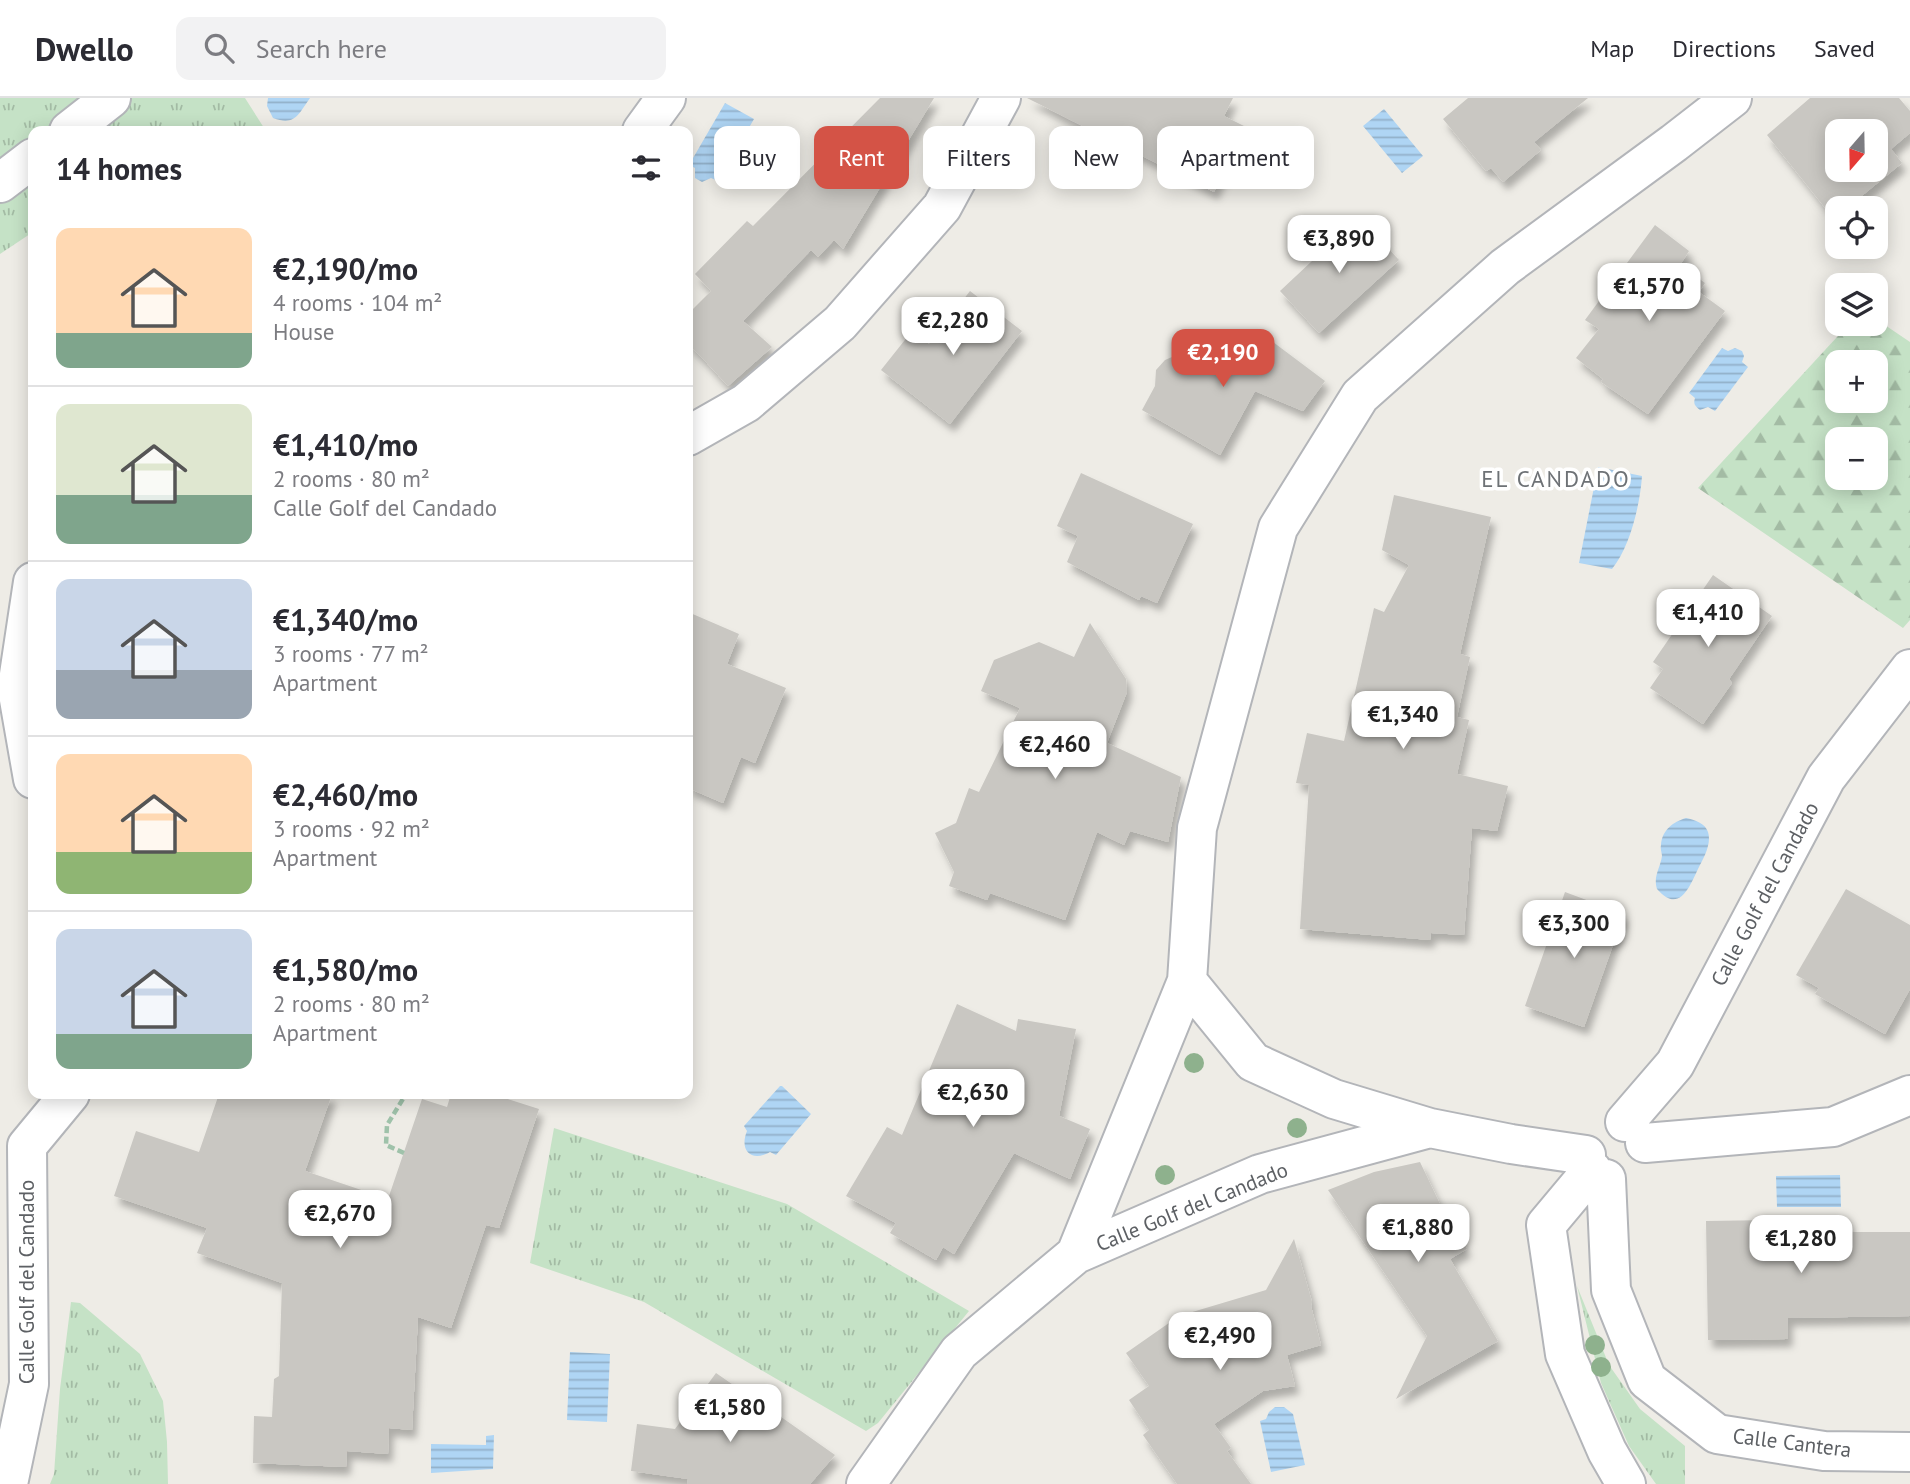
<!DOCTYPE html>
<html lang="en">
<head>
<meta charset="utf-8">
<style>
  :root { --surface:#fff; --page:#f2f2f3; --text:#2b2b33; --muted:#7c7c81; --line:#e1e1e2; --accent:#d45346 }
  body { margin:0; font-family:"PT Sans",sans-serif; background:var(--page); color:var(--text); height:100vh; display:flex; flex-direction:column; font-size:26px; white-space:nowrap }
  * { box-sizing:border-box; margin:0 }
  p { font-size:23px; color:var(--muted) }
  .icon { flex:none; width:38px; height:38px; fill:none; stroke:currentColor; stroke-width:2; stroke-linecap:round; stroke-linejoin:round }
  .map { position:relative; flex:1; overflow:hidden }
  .sheet { position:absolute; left:28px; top:28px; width:665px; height:973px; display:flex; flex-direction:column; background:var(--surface); border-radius:14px; box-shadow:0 4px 18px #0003 }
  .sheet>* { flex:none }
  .banner { position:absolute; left:714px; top:28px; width:665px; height:63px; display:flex; gap:14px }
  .needle { width:46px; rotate:200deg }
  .fabs { position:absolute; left:1825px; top:21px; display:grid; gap:14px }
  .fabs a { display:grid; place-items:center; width:63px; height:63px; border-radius:14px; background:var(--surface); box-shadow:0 4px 18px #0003; font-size:35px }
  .price { position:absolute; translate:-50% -60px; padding:0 16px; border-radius:14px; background:#fff; color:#222; font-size:23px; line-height:46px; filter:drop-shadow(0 2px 4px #0008) }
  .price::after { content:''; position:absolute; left:50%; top:42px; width:21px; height:16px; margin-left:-10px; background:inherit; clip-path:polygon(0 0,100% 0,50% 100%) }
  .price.active { background:var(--accent); color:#fff }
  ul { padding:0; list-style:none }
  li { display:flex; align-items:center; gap:21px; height:175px; padding:0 28px }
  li+li { border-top:2px solid var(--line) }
  li span { display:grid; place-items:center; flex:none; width:196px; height:140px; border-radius:14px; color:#555 }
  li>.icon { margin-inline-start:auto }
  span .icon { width:84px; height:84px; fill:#fffc; stroke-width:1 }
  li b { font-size:30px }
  h2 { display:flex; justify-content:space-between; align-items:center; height:84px; padding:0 28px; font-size:30px }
  .pill { padding:0 24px; border-radius:14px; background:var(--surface); box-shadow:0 4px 18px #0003; font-size:24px; line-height:63px }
  .pill.active { background:var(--accent); color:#fff }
  header { display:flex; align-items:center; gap:42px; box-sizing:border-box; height:98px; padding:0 35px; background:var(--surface); border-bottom:2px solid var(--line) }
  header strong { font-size:33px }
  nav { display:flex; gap:38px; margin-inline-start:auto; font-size:24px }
  .search { width:490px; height:63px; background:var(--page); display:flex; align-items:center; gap:18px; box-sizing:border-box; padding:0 24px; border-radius:14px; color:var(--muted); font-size:26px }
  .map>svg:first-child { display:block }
  .grass { fill:url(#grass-tufts) }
  .forest { fill:url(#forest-firs); fill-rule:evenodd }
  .water { fill:url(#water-rules) }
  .building { fill:#c9c7c2; fill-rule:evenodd; filter:url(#shadow) }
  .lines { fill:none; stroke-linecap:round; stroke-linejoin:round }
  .minor-casing { stroke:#b3b5b9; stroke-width:42 }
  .path { stroke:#9fc2aa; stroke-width:4.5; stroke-dasharray:7 3.5; stroke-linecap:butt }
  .minor { stroke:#fff; stroke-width:38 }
  .tree { fill:#8eb18d }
  .labels { text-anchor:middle; stroke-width:7; stroke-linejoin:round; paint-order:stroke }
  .street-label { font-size:21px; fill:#5d6064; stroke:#fff }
  .neighbourhood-label { font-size:23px; letter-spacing:2px; fill:#6e7276; stroke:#fff }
</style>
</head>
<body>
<header>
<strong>Dwello</strong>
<div class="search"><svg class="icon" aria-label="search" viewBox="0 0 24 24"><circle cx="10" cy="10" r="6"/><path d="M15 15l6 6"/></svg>Search here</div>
<nav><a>Map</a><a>Directions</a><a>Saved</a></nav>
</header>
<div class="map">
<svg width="1910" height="1386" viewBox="0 0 1910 1386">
  <defs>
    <pattern id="grass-tufts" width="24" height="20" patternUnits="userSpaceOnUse" patternTransform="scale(1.75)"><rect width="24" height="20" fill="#c5e2c6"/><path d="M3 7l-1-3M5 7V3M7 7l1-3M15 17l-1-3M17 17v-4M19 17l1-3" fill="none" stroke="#a3bba4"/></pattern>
    <pattern id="forest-firs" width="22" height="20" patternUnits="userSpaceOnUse" patternTransform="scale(1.75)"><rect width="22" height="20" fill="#c5e2c6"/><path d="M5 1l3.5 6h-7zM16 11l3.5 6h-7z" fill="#a3bba4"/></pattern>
    <pattern id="water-rules" width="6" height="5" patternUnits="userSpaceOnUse" patternTransform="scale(1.75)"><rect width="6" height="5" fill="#afd5f4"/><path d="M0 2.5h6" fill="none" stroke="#92b0c9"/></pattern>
    <filter id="shadow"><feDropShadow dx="4.5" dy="8" stdDeviation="3.5" flood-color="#0004"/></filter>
  </defs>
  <rect width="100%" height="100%" fill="#eeece6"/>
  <path class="grass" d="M0,0H245L266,33H33V134L0,156Z
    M554,1030L787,1106L969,1213L878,1325L866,1333L644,1204L530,1165Z
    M1577,1188L1609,1267L1640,1311L1685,1348V1386H1656L1629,1348L1601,1285Z
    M71,1204L80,1205L140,1256L163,1303L167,1344L168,1386H50L54,1376L60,1291Z"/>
  <path class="forest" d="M1876,221L1910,244V522L1903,530L1698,390L1849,226H1876ZM1838,264H1876V303H1838ZM1838,341H1876V380H1838Z"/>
  <path class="water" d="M268,0H315H310C298,17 295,28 273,20L267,8Z
    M725,5L754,21L718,83L711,80L702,84L695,80V70L689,67Z
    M1384,11L1423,58L1402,75L1363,28Z
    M1722,250L1728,253L1735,250L1742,253L1744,258L1742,264L1748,269L1715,313L1708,309L1700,312C1695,308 1693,306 1695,300L1689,295Z
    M1598,369L1642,378C1640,407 1630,449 1612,471L1579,465Z
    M1686,720C1695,722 1705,725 1708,734C1712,746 1703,761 1698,771C1689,790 1679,816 1657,791C1653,778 1660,771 1662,758C1662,755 1660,751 1661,747C1662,732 1673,724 1686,720Z
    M780,988H782L811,1016L776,1057L770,1054C751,1065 739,1052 747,1033L744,1028Z
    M1840,1077L1841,1109H1777L1776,1078Z
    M570,1254L610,1256L607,1324L567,1322Z
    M1275,1309H1284L1293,1316L1305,1367L1271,1374L1260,1323L1266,1321L1269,1314Z
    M494,1337L493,1371L431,1375V1346L486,1347V1338Z"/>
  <path class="building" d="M880,0H934L843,151L834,142L818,159L811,152L743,223L772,249L728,288L706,264L688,246V216L711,193L695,176L747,123L753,128Z
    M1027,0H1233L1224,18L1246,29L1214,94Z
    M1468,0H1588L1534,44L1541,52L1503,84L1491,70L1486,73L1443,21Z
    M1810,0H1899L1910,13V35L1891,51L1902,65L1847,110H1838V118L1834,121L1767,37ZM1838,33H1876V72H1838Z
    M1359,119L1399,162L1319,235L1280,193Z
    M1655,127L1689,153L1680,167L1705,185L1699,194L1725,213L1648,316L1601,284L1603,281L1576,260L1599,231L1585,222Z
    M970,193L1022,233L950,326L881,272L912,233L929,246Z
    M1185,235L1245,269L1273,244L1325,283L1303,313L1255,293L1220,357L1142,312L1155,288L1156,272L1165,262L1172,259Z
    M1081,375L1193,426L1157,505L1141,498L1139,502L1067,464L1078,438L1057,428Z
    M1394,397L1491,419L1460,556L1470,559L1457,619L1469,622L1457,676L1508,688L1497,733L1472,730L1464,837L1431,835L1430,842L1300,831L1309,687L1296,685L1307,635L1344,643L1374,510L1384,514L1409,467L1382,452Z
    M1713,477L1772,518L1729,581L1732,585L1703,626L1650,590L1663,571L1653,564Z
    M688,514L739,536L727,566L786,590L755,665L741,659L723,705L688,690Z
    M1090,525L1126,581L1127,594L1107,645L1181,679L1168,744L1130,733L1124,747L1097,734L1065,822L990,795L987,802L949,788L954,774L935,735L956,725L969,690L979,694L1020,610L981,593L994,562L1039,544L1074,559Z
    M1846,791L1910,827V891L1885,936L1815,896L1819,890L1796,877Z
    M1565,794L1624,816L1584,929L1525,908Z
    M957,906L1016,933L1018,921L1076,931L1059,1018L1090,1031L1070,1081L1014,1055L954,1156L943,1149L936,1162L890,1135L896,1125L846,1098L887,1029L902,1037Z
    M219,996H332L305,1073L388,1101L422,1001L447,1009L451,996H492L539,1011L499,1130L486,1127L451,1230L418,1219L412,1332L389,1330L388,1356L347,1353L346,1369L253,1365L254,1318L272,1319L274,1281L279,1278L282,1185L197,1155L207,1130L114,1098L136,1033L199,1054Z
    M1420,1064L1440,1106L1467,1151L1450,1161L1498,1243L1396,1301L1427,1238L1328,1092L1374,1074Z
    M1846,1121V1134H1910V1218L1788,1220V1241L1708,1242L1706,1123Z
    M1294,1141L1312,1204L1311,1208L1321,1247L1287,1257L1295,1288L1263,1293L1214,1326L1231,1350L1227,1353L1251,1386H1177L1143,1337L1149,1332L1129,1302L1149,1288L1126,1255L1179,1218L1266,1192Z
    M716,1275L742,1293L743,1292L835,1357L810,1386H687L688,1381L631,1373L637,1326L675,1331Z"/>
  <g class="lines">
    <defs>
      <path id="minor" d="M69,33L111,0
        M642,33L666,0
        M0,85L33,60
        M688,338L746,305L840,225L942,109L1001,0
        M33,484L17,590L33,681
        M1187,883L1253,964L1334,1001L1430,1030L1511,1046L1586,1057
        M1625,1024L1675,966L1826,680L1910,571
        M1645,1045L1833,1029L1910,997
        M1592,1072L1546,1127L1565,1256L1607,1353L1626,1386
        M1606,1081L1611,1192L1647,1282L1717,1336L1824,1353L1910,1354
        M1076,1156L1260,1076L1430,1030
        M8,1386L29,1286L27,1048L70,996
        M866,1386L959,1254L1076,1156L1187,883L1197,730L1278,430L1360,298L1505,169L1674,45L1732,0"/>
    </defs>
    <use href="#minor" class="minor-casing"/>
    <path class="path" d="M404,1055L386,1047L387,1027L406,996"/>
    <use href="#minor" class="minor"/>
  </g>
  <g class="tree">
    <circle cx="1194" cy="965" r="10"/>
    <circle cx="1297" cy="1030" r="10"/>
    <circle cx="1165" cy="1077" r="10"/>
    <circle cx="1595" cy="1247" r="10"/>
    <circle cx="1601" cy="1269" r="10"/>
  </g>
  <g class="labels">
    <g class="street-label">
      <text transform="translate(1765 796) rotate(-62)" y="7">Calle Golf del Candado</text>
      <text transform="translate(1192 1109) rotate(-22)" y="7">Calle Golf del Candado</text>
      <text transform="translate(27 1184) rotate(-90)" y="7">Calle Golf del Candado</text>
      <text transform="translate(1792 1345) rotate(7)" y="7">Calle Cantera</text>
    </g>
    <g class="neighbourhood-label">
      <text x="1556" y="389">EL CANDADO</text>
    </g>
  </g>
</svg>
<div class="fabs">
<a><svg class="needle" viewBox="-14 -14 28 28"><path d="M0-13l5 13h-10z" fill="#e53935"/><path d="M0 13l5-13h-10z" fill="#7c7c81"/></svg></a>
<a><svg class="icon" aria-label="locate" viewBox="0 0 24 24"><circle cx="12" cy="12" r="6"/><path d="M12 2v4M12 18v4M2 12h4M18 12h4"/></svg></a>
<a><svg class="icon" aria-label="layers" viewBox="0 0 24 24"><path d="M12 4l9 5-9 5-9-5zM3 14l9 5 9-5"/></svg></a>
<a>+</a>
<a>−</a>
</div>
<b class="price" style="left:1339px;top:177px">€3,890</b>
<b class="price" style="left:1649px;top:225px">€1,570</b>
<b class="price" style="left:953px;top:259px">€2,280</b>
<b class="price active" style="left:1223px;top:291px">€2,190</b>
<b class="price" style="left:1708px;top:551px">€1,410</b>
<b class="price" style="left:1403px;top:653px">€1,340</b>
<b class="price" style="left:1055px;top:683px">€2,460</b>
<b class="price" style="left:1574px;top:862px">€3,300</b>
<b class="price" style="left:973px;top:1031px">€2,630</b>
<b class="price" style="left:340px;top:1152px">€2,670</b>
<b class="price" style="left:1418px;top:1166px">€1,880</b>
<b class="price" style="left:1801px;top:1177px">€1,280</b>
<b class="price" style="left:1220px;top:1274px">€2,490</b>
<b class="price" style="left:730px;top:1346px">€1,580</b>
<div class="banner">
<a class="pill">Buy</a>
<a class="pill active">Rent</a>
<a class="pill">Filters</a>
<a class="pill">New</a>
<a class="pill">Apartment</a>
</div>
<section class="sheet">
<h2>14 homes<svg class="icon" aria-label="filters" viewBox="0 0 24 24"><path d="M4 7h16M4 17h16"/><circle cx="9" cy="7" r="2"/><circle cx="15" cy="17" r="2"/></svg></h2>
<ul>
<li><span style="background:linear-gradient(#ffd9b3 75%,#7fa58c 0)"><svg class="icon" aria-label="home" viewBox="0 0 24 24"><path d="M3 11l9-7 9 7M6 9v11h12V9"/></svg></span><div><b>€2,190/mo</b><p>4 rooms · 104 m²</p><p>House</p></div></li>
<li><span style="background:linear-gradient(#dfe7d0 65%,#7fa58c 0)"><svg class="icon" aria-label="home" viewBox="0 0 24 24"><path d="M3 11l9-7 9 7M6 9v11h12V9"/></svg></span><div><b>€1,410/mo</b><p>2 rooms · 80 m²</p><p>Calle Golf del Candado</p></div></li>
<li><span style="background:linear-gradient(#c9d6e8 65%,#9aa5b1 0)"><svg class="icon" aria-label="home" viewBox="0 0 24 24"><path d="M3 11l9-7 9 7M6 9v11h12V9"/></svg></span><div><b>€1,340/mo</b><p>3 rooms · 77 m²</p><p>Apartment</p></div></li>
<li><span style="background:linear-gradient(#ffd9b3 70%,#8fb573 0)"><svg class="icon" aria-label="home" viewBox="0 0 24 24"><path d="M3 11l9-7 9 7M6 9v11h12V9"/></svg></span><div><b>€2,460/mo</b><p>3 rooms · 92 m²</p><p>Apartment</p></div></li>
<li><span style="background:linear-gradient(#c9d6e8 75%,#7fa58c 0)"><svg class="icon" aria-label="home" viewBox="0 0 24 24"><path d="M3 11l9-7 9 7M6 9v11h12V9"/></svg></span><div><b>€1,580/mo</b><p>2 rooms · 80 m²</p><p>Apartment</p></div></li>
</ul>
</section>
</div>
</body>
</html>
